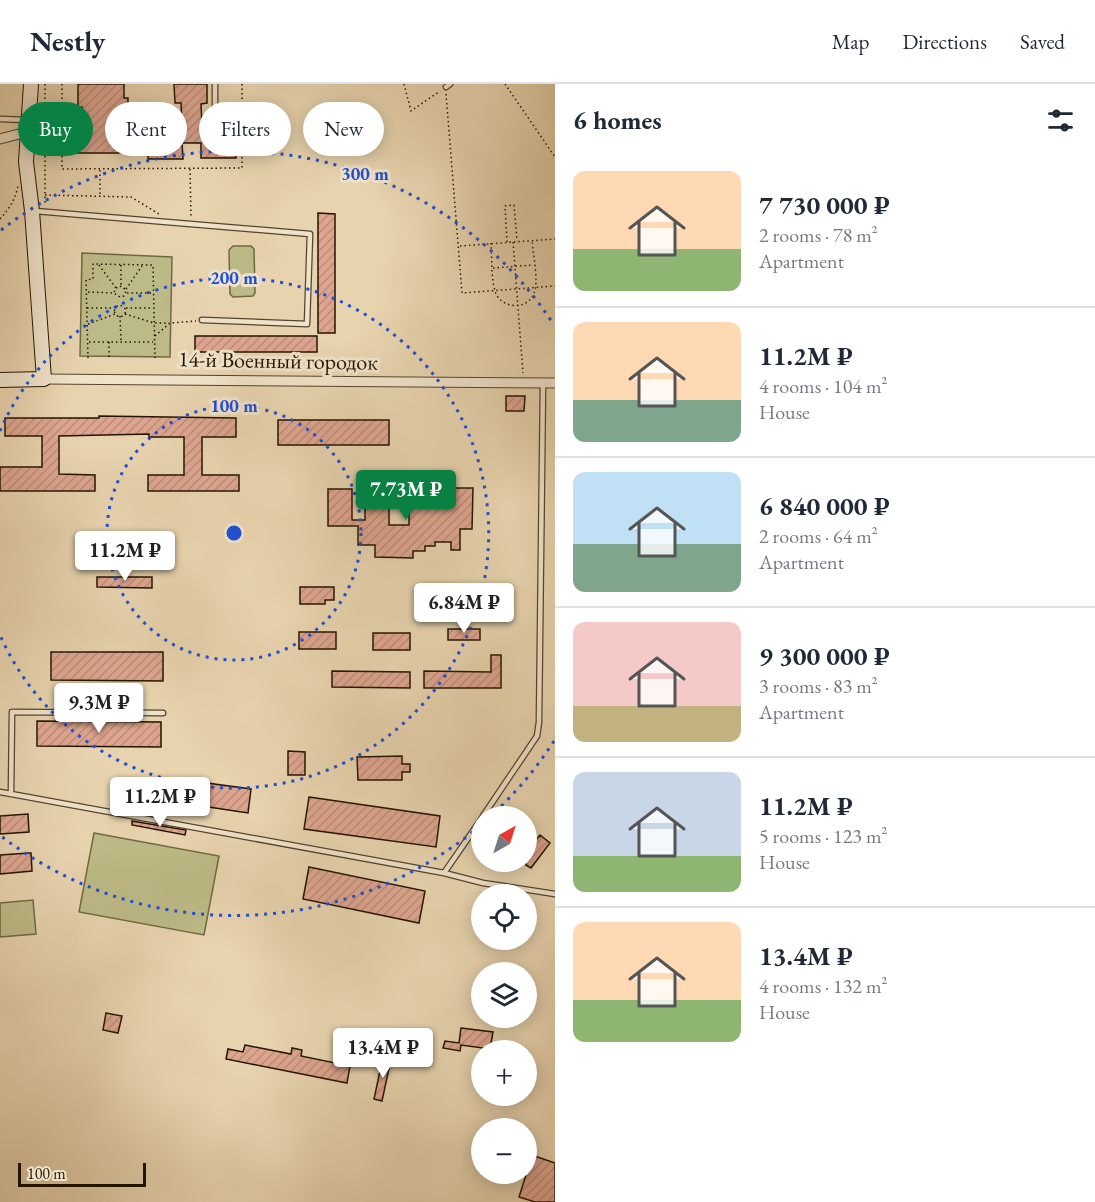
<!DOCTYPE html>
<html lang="en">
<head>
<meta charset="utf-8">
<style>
  :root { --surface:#fff; --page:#f6f6f7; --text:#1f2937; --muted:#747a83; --line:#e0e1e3; --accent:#0b8043 }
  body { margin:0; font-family:"EB Garamond",serif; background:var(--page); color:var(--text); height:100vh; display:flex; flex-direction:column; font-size:22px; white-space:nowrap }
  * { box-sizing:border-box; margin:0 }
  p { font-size:20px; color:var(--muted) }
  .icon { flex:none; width:33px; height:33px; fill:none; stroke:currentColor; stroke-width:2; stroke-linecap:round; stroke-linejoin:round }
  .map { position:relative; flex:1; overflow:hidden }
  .panel { display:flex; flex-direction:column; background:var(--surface); width:540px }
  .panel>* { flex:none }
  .banner { position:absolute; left:18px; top:18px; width:447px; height:54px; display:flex; gap:12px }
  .needle { width:39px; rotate:39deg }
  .controls { position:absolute; left:471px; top:722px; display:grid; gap:12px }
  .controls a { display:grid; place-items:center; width:66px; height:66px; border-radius:50%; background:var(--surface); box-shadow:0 3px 15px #0003; font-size:30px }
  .scale { position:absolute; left:18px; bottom:15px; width:128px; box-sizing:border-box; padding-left:6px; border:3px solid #241500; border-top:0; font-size:16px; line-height:21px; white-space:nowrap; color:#241500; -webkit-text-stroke:4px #efe2ca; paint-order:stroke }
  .price { position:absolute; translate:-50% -51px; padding:0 14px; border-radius:6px; background:#fff; color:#222; font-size:20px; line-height:39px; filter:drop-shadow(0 2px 3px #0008) }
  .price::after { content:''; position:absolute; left:50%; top:36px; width:18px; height:14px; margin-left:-9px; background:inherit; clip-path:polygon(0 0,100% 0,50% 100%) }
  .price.on { background:var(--accent); color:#fff }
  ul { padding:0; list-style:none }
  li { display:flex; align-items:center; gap:18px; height:150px; padding:0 18px }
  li+li { border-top:2px solid var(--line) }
  li span { display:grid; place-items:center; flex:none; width:168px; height:120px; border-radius:12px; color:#555 }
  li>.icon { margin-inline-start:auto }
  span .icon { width:72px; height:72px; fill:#fffc; stroke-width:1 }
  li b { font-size:26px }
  h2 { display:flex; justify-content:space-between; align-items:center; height:72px; padding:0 18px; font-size:26px }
  .chip { padding:0 21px; border-radius:27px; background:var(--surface); box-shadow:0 3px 15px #0003; font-size:21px; line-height:54px }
  .chip.on { background:var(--accent); color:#fff }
  header { display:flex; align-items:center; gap:36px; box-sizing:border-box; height:84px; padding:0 30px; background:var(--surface); border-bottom:2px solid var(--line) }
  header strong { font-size:28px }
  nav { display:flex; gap:33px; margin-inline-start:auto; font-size:21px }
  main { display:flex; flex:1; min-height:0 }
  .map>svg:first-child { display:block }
  .park { fill:#bcba86; stroke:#706843; stroke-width:1.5 }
  .building { fill:url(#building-hatch); stroke:#241500; stroke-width:1.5 }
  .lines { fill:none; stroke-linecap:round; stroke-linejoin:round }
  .lane-casing { stroke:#55442c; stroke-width:7 }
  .street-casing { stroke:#55442c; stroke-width:11 }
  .secondary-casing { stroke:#241500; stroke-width:16 }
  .path { stroke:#241500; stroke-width:1.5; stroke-dasharray:1.5 3; stroke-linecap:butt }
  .lane { stroke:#efe2ca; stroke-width:4.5 }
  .street { stroke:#efe2ca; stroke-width:9 }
  .secondary { stroke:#efe2ca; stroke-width:14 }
  .ring { fill:none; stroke:#1d4ed8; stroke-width:3; stroke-dasharray:3 6 }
  .labels { text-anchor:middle; stroke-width:6; stroke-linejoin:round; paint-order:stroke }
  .street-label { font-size:22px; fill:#241500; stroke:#efe2ca }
  .centre { fill:#1d4ed8; stroke:#efe2ca; stroke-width:3 }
  .ring-label { font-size:18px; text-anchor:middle; font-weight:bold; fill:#1d4ed8; stroke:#efe2ca; stroke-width:6; stroke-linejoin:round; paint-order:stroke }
</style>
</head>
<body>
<header>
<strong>Nestly</strong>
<nav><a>Map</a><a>Directions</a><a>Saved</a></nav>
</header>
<main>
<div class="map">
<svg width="555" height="1118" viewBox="0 0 555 1118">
  <defs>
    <pattern id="building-hatch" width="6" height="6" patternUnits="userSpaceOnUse" patternTransform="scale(1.5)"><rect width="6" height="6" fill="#dda58f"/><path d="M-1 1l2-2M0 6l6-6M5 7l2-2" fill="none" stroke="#be8d7a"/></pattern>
  </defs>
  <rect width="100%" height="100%" fill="#e7d3ae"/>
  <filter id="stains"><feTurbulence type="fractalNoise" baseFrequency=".00333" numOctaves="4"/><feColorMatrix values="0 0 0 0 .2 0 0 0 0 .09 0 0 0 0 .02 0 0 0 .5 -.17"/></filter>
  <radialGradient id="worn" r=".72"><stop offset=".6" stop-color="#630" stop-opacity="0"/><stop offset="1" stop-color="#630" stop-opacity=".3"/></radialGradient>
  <path class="park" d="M233,162H251L254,165L255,209L253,212L233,213L230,210L229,166Z
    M82,169L172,173L170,273L80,272Z
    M94,749L219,772L204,851L79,828Z
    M33,816L36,850L0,853V819Z"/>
  <path class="building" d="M78,0H124V14H128L127,56H129V58H148V31L164,30L165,41H182L181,19H175L174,0H207V19L201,20L202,42H215V30H235L236,74H201V59H182L183,75H148V65H129V69H74V57L82,56V23L78,24Z
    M318,129L335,130V249H318Z
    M195,252H317V268H195Z
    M506,312H525L524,327H506Z
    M99,332L236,334V353H202V391H239V407H148V391H184V353H149V350L59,352V390L95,391V407H0V383H42V352H5V334H99Z
    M278,336H389V361H278Z
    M447,404H473L472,445H460V466H451V458H435V462H425V467H413V474L375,473V461H358V442H328V405H352V436H365V411H389V441H409V411H447Z
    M97,493H152V504L97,503Z
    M300,503H334V516H325V520H300Z
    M458,506H503V523L458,522Z
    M448,545H480V556H448Z
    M299,548H336V565H299Z
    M373,549H410V566H373Z
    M51,568H163V597L51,596Z
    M491,571H501V604H424V587L491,588Z
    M332,587L410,588V604L332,603Z
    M37,637L161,638V663L37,662Z
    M288,667L305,668V691H288Z
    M402,672V680H410V688H402V696H358L357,673Z
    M192,697L251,705L248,729L189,720Z
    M309,713L440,732L436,763L304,745Z
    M28,730L29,748L0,750V732Z
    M132,737L186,746L185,751L132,741Z
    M540,751L550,759L531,784L526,781V769Z
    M29,769H31L32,787L0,790V771Z
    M309,783L425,807L419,839L303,815Z
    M106,929L122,932L118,949L103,946Z
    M461,944L493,948L490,965L461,961L460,967L443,964L445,957L459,959Z
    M245,961L291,970L292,964L302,966L301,972L350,982L347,999L226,975L228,965L243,968Z
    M383,973L391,975L382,1017L374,1015Z
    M526,1069L555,1079V1118H535L519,1113L526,1091Z"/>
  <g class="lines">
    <defs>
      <path id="lane" d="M215,0V25H242
        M446,3L450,0
        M0,35L27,36
        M35,127L310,150L307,240L202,236
        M0,708L444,789L483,799L555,810
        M11,710L12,628L163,629
        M483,732L537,652L539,638L543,300
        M444,789L482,734"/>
      <path id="street" d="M0,55L27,48
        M44,295L555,299"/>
      <path id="secondary" d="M0,296L44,295L32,127L26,78L31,0"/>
    </defs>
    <use href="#lane" class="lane-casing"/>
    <use href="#street" class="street-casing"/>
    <use href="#secondary" class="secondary-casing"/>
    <path class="path" d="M45,0V121
      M62,0V85L242,84V31
      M242,0V17
      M404,0L411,27L440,7
      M505,0L555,73
      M446,10L462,209L555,202
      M190,85L191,134
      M100,86V111
      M45,111L131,113L159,130
      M0,135C9,125 15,116 18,102
      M507,158L505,122L514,121L517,157
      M513,158L523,289
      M491,159C492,173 491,194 495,207C500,225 528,227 534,209C539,197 533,170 532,157
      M460,162L555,155
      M99,181L116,204
      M121,181V201
      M493,184L533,181
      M126,205L142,182
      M88,208L114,209L120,213L124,212L126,207L123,203L119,202L115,205L114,209
      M127,209H152
      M114.5 227a5.5 5.5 0 1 1 11 0a5.5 5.5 0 1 1-11 0Z
      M87,224H114
      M126,224H152
      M125,230L154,239H169
      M120,232L121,257
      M88,240L115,230
      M155,252L170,239L196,237
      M89,258H153
      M109,258V274
      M88,274L86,196L93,195V180L153,181L155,274"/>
    <use href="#lane" class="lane"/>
    <use href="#street" class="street"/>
    <use href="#secondary" class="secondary"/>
  </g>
  <g class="ring">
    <circle cx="234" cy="449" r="127"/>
    <path d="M0 347A255 255 0 1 1 0 551"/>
    <path d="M554 657A382 382 0 0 1 492 731M480 742A382 382 0 0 1 1 752M1 146A382 382 0 0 1 554 241"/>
  </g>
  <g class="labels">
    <g class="street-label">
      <text transform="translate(278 276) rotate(1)" y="8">14-й Военный городок</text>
    </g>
  </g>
  <circle cx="234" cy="449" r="9" class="centre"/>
  <g class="ring-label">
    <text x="365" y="96">300 m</text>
    <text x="234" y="200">200 m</text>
    <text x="234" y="328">100 m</text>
  </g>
  <rect width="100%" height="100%" filter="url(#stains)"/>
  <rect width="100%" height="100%" fill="url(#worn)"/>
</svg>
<div class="controls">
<a><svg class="needle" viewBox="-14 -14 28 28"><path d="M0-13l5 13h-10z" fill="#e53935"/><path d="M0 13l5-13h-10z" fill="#747a83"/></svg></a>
<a><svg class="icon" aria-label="locate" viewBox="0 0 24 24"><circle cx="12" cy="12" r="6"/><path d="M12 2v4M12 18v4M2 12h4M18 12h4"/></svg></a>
<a><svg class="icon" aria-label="layers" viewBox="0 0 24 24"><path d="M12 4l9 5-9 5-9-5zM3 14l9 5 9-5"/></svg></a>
<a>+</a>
<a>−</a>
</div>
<div class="scale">100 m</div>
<b class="price on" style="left:406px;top:437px">7.73M ₽</b>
<b class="price" style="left:125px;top:498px">11.2M ₽</b>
<b class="price" style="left:464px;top:550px">6.84M ₽</b>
<b class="price" style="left:99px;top:650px">9.3M ₽</b>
<b class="price" style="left:160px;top:744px">11.2M ₽</b>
<b class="price" style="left:383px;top:995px">13.4M ₽</b>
<div class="banner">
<a class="chip on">Buy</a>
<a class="chip">Rent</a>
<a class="chip">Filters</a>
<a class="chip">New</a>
</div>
</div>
<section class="panel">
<h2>6 homes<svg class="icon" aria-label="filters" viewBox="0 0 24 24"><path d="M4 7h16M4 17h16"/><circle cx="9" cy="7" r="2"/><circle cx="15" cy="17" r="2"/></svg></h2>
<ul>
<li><span style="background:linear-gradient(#ffd9b3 65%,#8fb573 0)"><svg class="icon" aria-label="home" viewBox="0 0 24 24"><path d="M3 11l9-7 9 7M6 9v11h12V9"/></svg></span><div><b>7 730 000 ₽</b><p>2 rooms · 78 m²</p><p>Apartment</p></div></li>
<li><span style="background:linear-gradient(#ffd9b3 65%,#7fa58c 0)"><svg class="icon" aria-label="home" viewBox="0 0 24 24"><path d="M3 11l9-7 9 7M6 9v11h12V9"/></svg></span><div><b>11.2M ₽</b><p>4 rooms · 104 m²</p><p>House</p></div></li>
<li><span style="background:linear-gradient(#bfe0f5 60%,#7fa58c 0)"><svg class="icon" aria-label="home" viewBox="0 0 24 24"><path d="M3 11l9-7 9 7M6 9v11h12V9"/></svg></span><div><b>6 840 000 ₽</b><p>2 rooms · 64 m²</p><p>Apartment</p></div></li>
<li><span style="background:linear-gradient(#f6c9c9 70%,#c2b280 0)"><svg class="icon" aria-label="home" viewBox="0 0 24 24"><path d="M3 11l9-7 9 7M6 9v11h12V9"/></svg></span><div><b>9 300 000 ₽</b><p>3 rooms · 83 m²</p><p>Apartment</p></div></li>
<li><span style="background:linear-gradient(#c9d6e8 70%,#8fb573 0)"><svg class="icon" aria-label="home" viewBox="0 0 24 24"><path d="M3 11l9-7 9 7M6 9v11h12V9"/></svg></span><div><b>11.2M ₽</b><p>5 rooms · 123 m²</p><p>House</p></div></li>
<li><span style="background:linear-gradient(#ffd9b3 65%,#8fb573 0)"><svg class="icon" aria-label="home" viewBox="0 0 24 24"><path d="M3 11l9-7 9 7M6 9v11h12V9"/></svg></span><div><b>13.4M ₽</b><p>4 rooms · 132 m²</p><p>House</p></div></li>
</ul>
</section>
</main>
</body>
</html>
